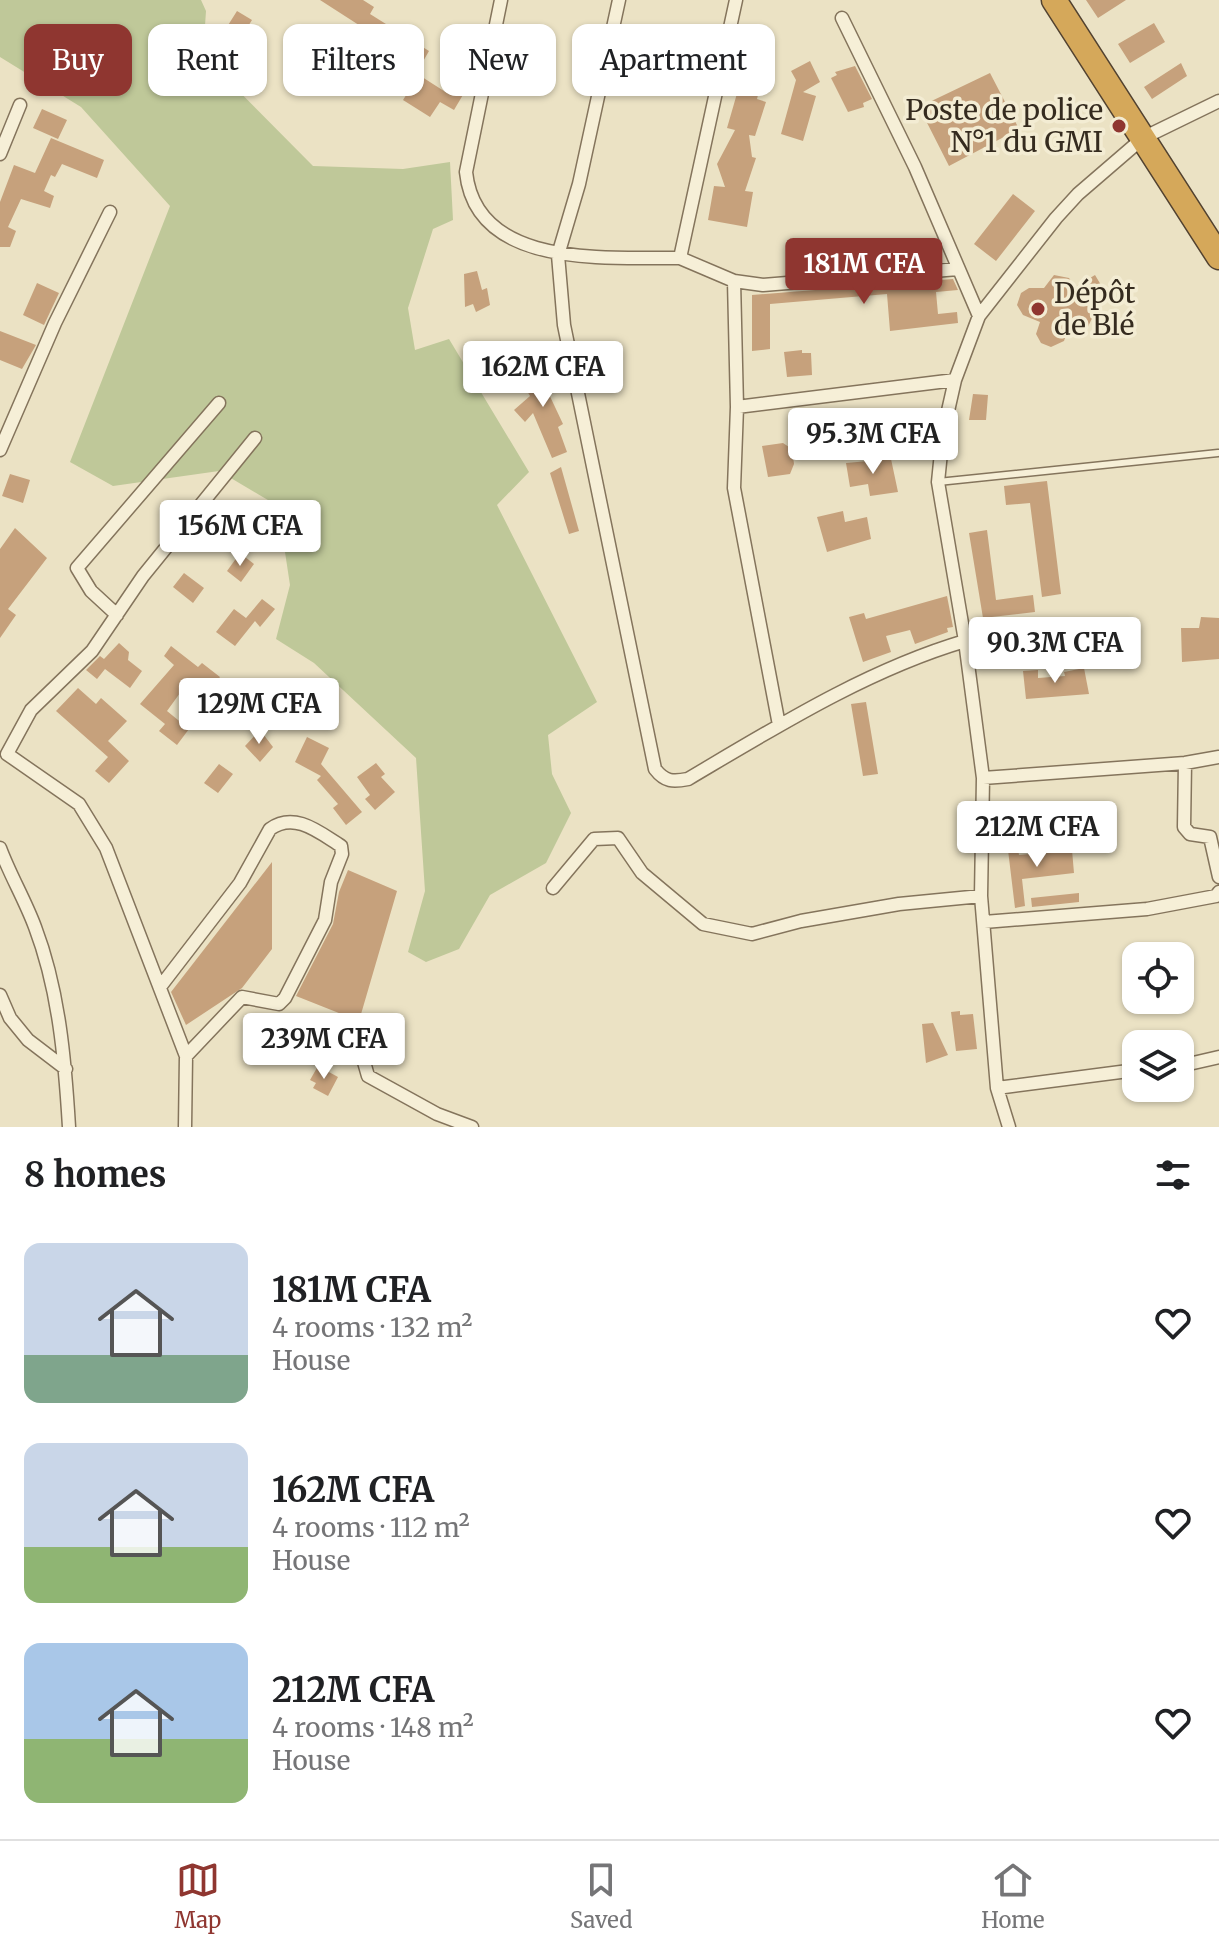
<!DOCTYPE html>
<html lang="en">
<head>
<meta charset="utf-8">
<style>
  :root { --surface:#fff; --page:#f6f6f6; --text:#202124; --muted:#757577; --line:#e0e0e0; --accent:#8f3630 }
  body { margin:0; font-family:Merriweather,serif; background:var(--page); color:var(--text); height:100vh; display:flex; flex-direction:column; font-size:30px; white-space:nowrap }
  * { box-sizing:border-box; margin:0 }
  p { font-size:26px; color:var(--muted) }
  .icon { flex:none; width:44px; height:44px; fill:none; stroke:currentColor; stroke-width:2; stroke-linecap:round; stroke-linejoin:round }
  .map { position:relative; height:1127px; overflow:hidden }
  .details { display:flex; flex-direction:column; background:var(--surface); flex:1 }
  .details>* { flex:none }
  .guide { position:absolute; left:24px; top:24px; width:800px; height:72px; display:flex; gap:16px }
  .buttons { position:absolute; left:1122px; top:942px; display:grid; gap:16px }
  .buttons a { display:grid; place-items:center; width:72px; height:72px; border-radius:16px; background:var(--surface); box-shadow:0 2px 6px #0004; font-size:40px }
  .price { position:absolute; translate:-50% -68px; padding:0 18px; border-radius:8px; background:#fff; color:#222; font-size:26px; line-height:52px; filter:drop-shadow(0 2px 4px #0008) }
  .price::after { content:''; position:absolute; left:50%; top:48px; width:24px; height:18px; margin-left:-12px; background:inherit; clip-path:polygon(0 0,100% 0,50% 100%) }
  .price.on { background:var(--accent); color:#fff }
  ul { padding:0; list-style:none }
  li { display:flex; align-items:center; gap:24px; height:200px; padding:0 24px }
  li span { display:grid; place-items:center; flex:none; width:224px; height:160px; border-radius:16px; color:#555 }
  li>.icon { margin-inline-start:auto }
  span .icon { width:96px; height:96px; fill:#fffc; stroke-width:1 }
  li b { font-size:34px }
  h2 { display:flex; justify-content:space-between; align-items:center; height:96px; padding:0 24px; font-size:34px }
  .chip { padding:0 28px; border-radius:16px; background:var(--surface); box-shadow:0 2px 6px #0004; font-size:28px; line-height:72px }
  .chip.on { background:var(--accent); color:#fff }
  .tab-bar { display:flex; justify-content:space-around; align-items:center; height:112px; border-top:2px solid var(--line); background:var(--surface); font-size:22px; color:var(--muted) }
  .tab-bar a { display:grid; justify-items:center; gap:4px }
  .tab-bar .on { color:var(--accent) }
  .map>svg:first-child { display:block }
  .green { fill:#bfc899 }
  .building { fill:#c6a17c }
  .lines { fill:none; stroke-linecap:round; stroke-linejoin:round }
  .lane-casing { stroke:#84745c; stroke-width:9 }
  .street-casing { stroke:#84745c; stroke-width:15 }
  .highway-casing { stroke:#524230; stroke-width:27 }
  .lane { stroke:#f6efd7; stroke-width:6 }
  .street { stroke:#f6efd7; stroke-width:12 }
  .highway { stroke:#d5a85a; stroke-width:24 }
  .poi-dot { fill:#8f3630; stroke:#f3ecd3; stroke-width:3 }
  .labels { text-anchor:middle; stroke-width:7; stroke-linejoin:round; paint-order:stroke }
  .poi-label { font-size:28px; fill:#352b1f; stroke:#f3ecd3; text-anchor:end }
</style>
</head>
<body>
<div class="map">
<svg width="1219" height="1127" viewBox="0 0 1219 1127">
  <rect width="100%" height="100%" fill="#ebe2c4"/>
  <path class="green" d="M0,0H201L206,11L203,55L313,166L403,169L450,162L453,220L433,229L408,308L415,350L449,339L529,472L497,505L597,702L548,735L552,774L571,813L546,863L490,895L459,949L426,962L408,952L425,891L416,758L314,663L276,639L290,585L278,506L219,471L113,486L70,462L170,206L81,107L0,57Z"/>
  <path class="building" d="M320,0H363L374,7L370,14L429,51L421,65Z
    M1086,0H1126L1098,18Z
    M237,11L252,20L240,39L225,30Z
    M1154,23L1165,42L1130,63L1118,44Z
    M460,59L473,66L467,88L454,110L440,102L430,117L403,100L419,75L447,93Z
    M810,61L820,82L803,92L816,96L803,141L781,134L796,80L791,71Z
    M741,62L765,67L757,99L766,102L755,136L749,135L752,157L756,158L745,191L753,192L747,227L708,220L714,186L725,187L717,164L735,130L727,128L738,90L735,89Z
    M1181,63L1187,76L1152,99L1144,87Z
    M855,66L872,99L863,103L864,107L848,112L831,78L837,75L835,72Z
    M990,73L1019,129L949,166L919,107Z
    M42,109L67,120L58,139L33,128Z
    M51,138L104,160L97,178L62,164L55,177L51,175L44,191L54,196L50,208L21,199L8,227L16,231L10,247H0V202L14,165L35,173Z
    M1013,194L1035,211L996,261L974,244Z
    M477,271L482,290L487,288L490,305L476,312L473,304L465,307L464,274Z
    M1054,275L1069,278L1075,287L1095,275L1104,290L1085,302L1093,316L1087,329L1067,332L1064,341L1051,347L1041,343L1036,334L1040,322L1023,315L1017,305L1021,293L1029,288H1044Z
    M953,279L958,290L936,292L938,314L957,312L958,323L890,331L887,294L770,304V349L752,351V295Z
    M37,283L59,293L44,325L23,315Z
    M0,331L36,345L22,369L0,360Z
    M802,350V353H811L812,375L787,377L784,352Z
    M545,364L557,384L547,390L563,424L558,427L567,452L552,458L533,413L525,422L514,410L530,396L520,379Z
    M973,394L988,395L986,420H969Z
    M783,443L792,449L794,464L790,474L768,477L762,446Z
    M891,459L898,492L870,496L868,484L850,487L846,463Z
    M561,467L579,531L569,534L550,473Z
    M10,474L30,480L23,503L2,496Z
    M1047,481L1061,594L1042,597L1030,503L1006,505L1004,486Z
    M843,511L845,522L867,517L871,539L827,552L817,517Z
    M15,528L47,558L8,609L16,615L0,638V549Z
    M987,530L996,600L1033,595L1035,612L983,618L969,533Z
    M240,553L254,564L241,582L227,571Z
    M184,573L204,588L193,603L173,587Z
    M947,596L953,627L947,628L948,632L915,644L910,630L886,636L891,652L863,662L849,617L864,613L866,619Z
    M262,599L275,609L260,627L255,621L235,646L216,632L234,609L246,618Z
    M1201,617L1219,618V659L1182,662L1181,628H1199Z
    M119,643L129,652L128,660L142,671L130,688L105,669L97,679L86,670L100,656L104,659Z
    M171,646L198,667L202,663L220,677L206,696L188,682L167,711L189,729L177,745L159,731L165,724L140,704L174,665L164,656Z
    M1084,668L1089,694L1026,699L1023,671L1038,670V678L1065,676L1064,672Z
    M78,688L96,704L101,698L127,721L108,741L129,761L109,783L95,771L108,757L56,711Z
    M866,702L878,774L863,776L851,704Z
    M260,730L273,747L260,762L245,746Z
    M307,737L329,748L321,764L362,812L346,825L333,808L338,804L317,780L321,776L295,762Z
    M376,763L385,774L381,777L395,792L375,810L365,799L370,795L357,777Z
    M219,764L233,774L218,793L204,783Z
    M1018,849L1019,855L1072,850L1074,873L1022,879L1025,906L1015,908L1008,850Z
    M272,862V949L242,988L186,1025L171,992Z
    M348,870L397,891L359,1021L296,996L333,924L339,892Z
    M1079,893V902L1032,907L1031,898Z
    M960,1011V1015L973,1014L977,1049L956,1051L951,1012Z
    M933,1023L948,1055L926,1063L922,1024Z
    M318,1066L338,1077L328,1096L313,1088L316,1083L310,1080Z"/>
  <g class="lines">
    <defs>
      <path id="lane" d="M938,482L1218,453"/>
      <path id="street" d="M501,0L466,172C476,270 610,257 680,258L736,0
        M619,0L579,184L558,255L564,325L655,769C665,782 673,782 688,779C776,727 867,670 965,641
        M842,18L915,167L979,316
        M0,154L20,105
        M680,258L734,281L737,407L734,488L779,725
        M734,281L763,285L958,269
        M737,407L955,380
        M0,450L55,323L110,212
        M117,615L91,591L77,568L219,403
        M1185,763L1184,827L1190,834L1210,837L1219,877
        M983,778L1185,763L1219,757
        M0,848C10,875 25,900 35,927C59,990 65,1060 69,1127
        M553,888L594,839L618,838L642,873L703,924L752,934L801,921L899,904L981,896
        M984,922L1147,909L1216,896L1219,892
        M160,987L240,883L270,829C295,811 320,833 341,846L342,854L331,882L325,920L285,998L279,1004L242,997L186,1056
        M0,995L10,1018L28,1040L66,1069
        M373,1025L364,1062L368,1076L437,1114L472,1127
        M1180,1066L1219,1057
        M997,1088L1136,1070
        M185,1127L186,1056L106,848L79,804L7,754L31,710L92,651L143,576L255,438
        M1009,1127L997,1088L981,896L983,778L965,641L938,482L943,433L955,380L979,316L1056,218L1078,194L1143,138L1219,101"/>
      <path id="highway" d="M1054,0L1219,257"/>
    </defs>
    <use href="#lane" class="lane-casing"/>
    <use href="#street" class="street-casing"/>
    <use href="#highway" class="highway-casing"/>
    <use href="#lane" class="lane"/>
    <use href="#street" class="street"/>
    <use href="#highway" class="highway"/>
  </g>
  <g class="poi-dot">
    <circle cx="1119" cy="126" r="8"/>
    <circle cx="1038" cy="309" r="8"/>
  </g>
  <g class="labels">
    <g class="poi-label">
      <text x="1103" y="120">Poste de police<tspan x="1103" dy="32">N°1 du GMI</tspan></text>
      <text x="1054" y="303" text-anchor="start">Dépôt<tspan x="1054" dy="32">de Blé</tspan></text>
    </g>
  </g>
</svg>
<div class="buttons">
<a><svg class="icon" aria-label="locate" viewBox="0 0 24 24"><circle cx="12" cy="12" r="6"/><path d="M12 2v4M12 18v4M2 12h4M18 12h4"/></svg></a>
<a><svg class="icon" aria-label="layers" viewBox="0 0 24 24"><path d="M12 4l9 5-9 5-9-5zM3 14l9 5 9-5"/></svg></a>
</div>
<b class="price on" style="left:864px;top:306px">181M CFA</b>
<b class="price" style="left:543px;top:409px">162M CFA</b>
<b class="price" style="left:873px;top:476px">95.3M CFA</b>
<b class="price" style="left:240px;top:568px">156M CFA</b>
<b class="price" style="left:1055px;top:685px">90.3M CFA</b>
<b class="price" style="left:259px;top:746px">129M CFA</b>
<b class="price" style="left:1037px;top:869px">212M CFA</b>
<b class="price" style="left:324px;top:1081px">239M CFA</b>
<div class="guide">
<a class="chip on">Buy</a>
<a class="chip">Rent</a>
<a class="chip">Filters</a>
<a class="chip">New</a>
<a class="chip">Apartment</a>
</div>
</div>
<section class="details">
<h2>8 homes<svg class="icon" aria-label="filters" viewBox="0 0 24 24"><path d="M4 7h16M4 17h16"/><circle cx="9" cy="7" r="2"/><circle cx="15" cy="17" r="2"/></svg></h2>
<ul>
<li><span style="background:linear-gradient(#c9d6e8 70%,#7fa58c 0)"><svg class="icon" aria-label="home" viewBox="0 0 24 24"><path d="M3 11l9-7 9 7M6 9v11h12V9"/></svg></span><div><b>181M CFA</b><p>4 rooms · 132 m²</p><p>House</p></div><svg class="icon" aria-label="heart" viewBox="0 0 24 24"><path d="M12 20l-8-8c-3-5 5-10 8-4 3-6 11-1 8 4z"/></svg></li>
<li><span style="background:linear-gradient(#c9d6e8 65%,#8fb573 0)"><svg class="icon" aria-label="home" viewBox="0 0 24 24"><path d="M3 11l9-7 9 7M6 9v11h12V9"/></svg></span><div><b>162M CFA</b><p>4 rooms · 112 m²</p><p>House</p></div><svg class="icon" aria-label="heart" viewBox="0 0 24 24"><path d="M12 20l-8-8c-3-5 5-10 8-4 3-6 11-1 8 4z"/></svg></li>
<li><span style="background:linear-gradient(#a9c7e8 60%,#8fb573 0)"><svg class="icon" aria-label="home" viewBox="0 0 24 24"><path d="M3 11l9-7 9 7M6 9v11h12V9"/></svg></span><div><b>212M CFA</b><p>4 rooms · 148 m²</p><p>House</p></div><svg class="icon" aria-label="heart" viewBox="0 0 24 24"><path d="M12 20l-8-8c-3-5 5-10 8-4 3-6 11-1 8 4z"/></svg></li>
</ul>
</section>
<nav class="tab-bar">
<a class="on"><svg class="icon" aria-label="map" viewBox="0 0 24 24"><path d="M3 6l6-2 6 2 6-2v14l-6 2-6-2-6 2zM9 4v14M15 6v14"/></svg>Map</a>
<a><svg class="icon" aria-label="saved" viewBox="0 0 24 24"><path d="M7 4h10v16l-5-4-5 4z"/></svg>Saved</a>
<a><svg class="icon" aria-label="home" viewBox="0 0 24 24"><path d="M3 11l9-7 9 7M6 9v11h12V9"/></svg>Home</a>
</nav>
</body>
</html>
